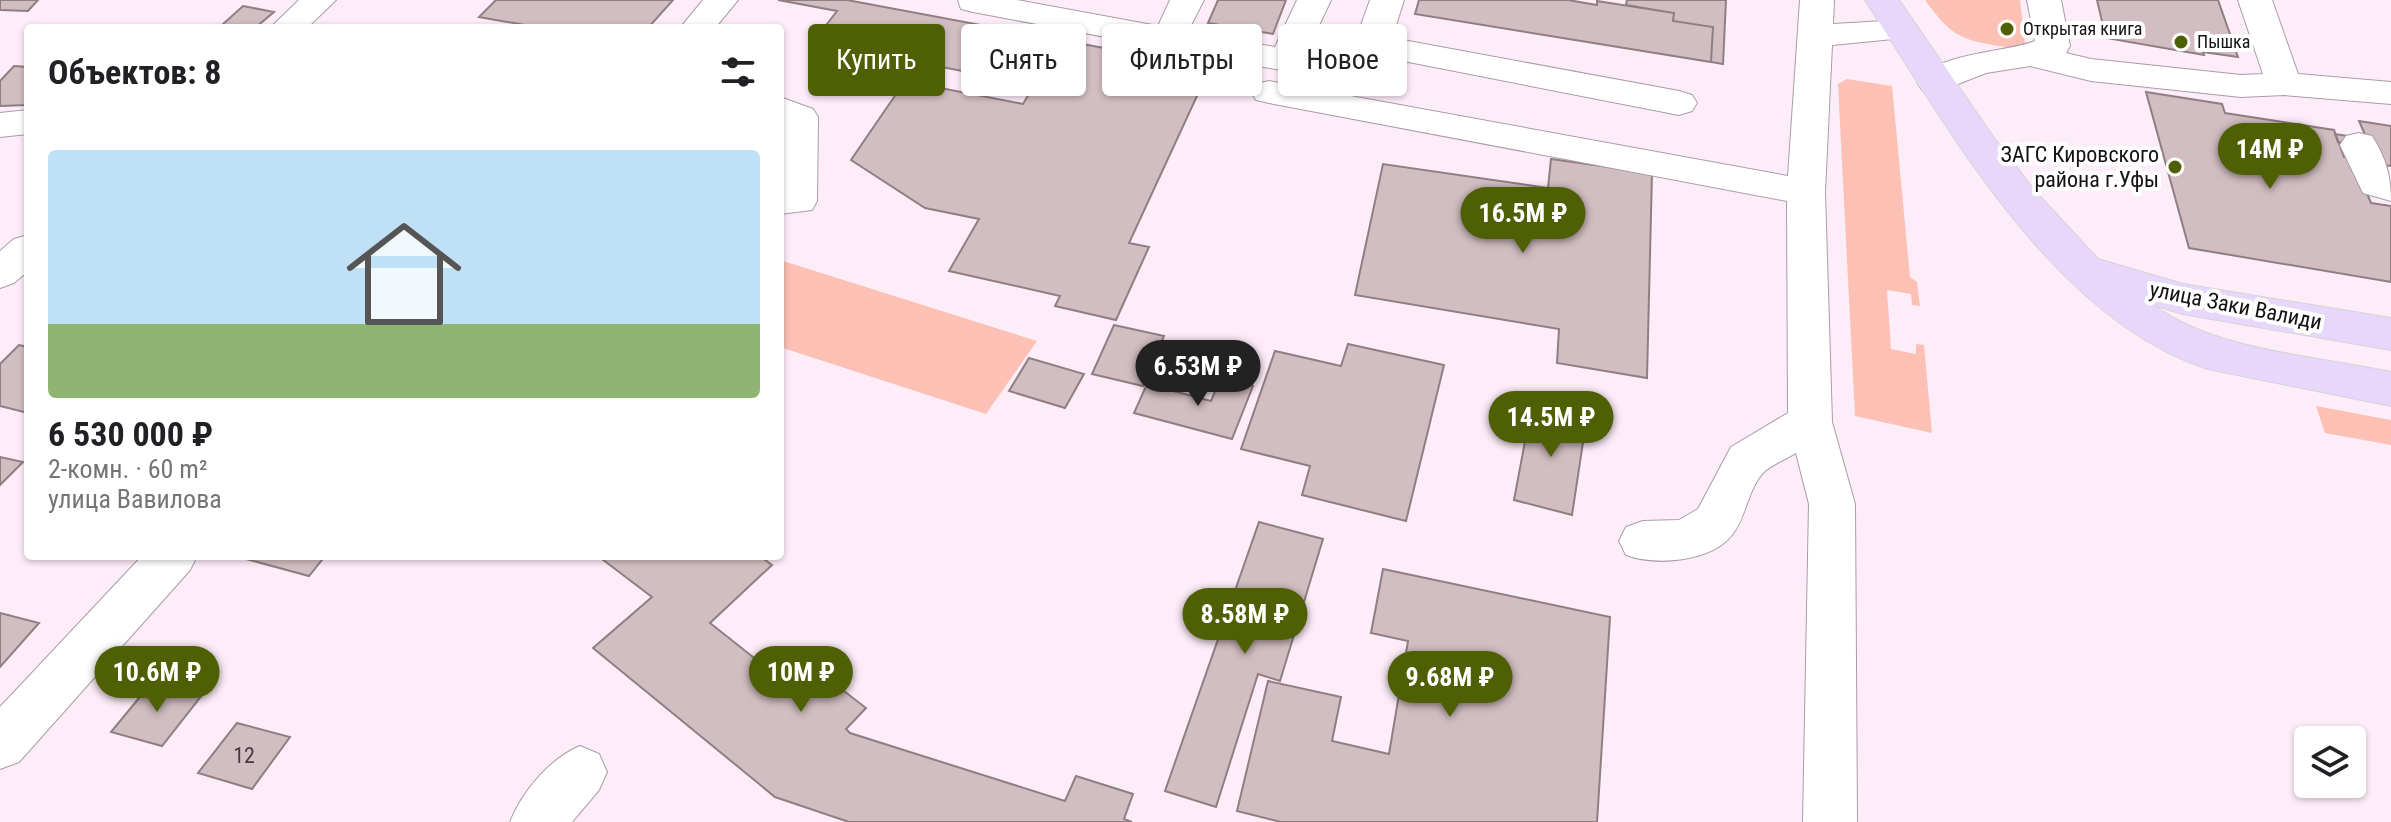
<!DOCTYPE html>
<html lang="ru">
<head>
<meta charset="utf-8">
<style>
  :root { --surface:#fff; --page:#f6f6f6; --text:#202124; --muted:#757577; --accent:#4f5f03 }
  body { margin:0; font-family:"Roboto Condensed",sans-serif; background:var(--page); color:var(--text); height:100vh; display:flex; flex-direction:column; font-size:30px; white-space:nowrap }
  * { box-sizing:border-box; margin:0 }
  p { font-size:26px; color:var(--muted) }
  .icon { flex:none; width:44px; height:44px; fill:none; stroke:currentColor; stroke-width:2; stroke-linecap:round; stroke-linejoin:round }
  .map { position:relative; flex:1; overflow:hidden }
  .details { position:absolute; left:24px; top:24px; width:760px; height:536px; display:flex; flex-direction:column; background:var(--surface); border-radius:8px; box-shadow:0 2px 6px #0004 }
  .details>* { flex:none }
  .banner { position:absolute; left:808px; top:24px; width:760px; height:72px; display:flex; gap:16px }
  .tools { position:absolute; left:2294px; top:726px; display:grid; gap:16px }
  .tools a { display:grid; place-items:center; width:72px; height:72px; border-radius:8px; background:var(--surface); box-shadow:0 2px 6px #0004; font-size:40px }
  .price { position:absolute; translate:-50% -68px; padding:0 18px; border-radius:28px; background:var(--accent); color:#fff; font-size:26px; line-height:52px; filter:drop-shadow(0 2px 4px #0008) }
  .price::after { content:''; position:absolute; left:50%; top:48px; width:24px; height:18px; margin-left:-12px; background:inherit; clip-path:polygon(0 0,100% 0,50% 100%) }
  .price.on { background:#222; color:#fff }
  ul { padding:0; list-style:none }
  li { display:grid; align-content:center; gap:16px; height:424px; padding:0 24px }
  li span { display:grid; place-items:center; height:248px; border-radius:8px; color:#555 }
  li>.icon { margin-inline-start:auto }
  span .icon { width:144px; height:144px; fill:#fffc; stroke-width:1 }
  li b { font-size:34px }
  h2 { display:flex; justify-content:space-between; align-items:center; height:96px; padding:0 24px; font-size:34px }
  .chip { padding:0 28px; border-radius:8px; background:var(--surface); box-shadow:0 2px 6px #0004; font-size:28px; line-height:72px }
  .chip.on { background:var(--accent); color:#fff }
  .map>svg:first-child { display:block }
  .green { fill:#fcc1b4 }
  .building { fill:#d2bec2; stroke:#907e82; stroke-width:2 }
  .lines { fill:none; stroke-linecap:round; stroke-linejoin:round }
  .minor-casing { stroke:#aa9ca7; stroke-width:2 }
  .major-casing { stroke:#d5d4d5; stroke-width:2 }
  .minor { fill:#fff; fill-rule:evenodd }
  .major { fill:#e7d7fb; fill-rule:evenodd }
  .poi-dot { fill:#4f5f03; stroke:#fff; stroke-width:3 }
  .labels { text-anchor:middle; stroke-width:8; stroke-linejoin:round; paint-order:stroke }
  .far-poi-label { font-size:18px; fill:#161115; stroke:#fff; text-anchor:start }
  .poi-label { font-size:22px; fill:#161115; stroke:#fff; text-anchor:end }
  .street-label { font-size:22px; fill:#161115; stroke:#fff }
  .near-number-label { font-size:22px; fill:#453c40 }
</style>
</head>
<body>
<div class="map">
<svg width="2391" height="822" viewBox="0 0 2391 822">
  <rect width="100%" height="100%" fill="#fdedf9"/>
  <path class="green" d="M1925,0H2020L2025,44C2014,49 2005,47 1993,45C1956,39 1947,30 1925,0Z
    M1847,79L1892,86L1910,277L1917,282L1920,306L1912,305L1911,294L1887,290L1891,349L1916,354V344L1924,345L1932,433L1855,416L1838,84Z
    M780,260L1037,341L986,414L780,347Z
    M2316,406L2391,420V445L2325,433Z"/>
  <path class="building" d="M0,0H38L28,11L0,10Z
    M496,0H673L648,28H542L479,17Z
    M778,0H847L1136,54L1128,69L1203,83L1129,243L1149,247L1116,320L1055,306L1060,296L949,271L979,219L925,208L851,160L905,81L1023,104L1048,61L1012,55L998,78L813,42L837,11Z
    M1218,0H1286L1273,34L1208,23Z
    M1419,0H1568L1597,5V1L1674,13L1673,21L1713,27L1711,62L1415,14Z
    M1627,0H1726L1723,64L1711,62L1713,27L1673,21L1674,13L1626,5Z
    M2097,0H2218L2238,57L2203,52L2204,55L2106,38Z
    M243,6L274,12L255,28L222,25Z
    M14,66L28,67V105L0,106V81Z
    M2146,92L2222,104L2225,113L2334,130L2344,157L2353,159L2371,203L2391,206V282L2189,248Z
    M2359,121L2391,126V166L2377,164L2370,147L2338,142L2335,134L2367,139Z
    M1551,159L1652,173L1647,378L1557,363L1559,329L1355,295L1383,164L1548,188Z
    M1114,325L1164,336L1143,386L1092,374Z
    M1348,344L1444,365L1406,521L1302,495L1310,466L1241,449L1275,351L1341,366Z
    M19,345L28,347V413L0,406V364Z
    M1029,358L1084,374L1065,408L1009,391Z
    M1221,377L1253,386L1232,439L1134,413L1147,384L1211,401Z
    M1532,404L1587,416L1572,515L1514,500Z
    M0,457L23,462L0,485Z
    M1259,522L1323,539L1280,681L1258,674L1216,807L1165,791Z
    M249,556H325L309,576L246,559Z
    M598,556H760L772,565L710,623L801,695L822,674L866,708L846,729L850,733L1065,801L1076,776L1133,794L1124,819L1132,822H849L775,797L593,648L652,597Z
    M1383,569L1610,617L1597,822H1281L1237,811L1268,681L1341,697L1332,741L1389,754L1408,641L1371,633Z
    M0,613L39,623L0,667Z
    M153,681L202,695L162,746L111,732Z
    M237,723L290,737L252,789L198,773Z"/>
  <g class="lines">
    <defs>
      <path id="minor" d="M299,0H336L307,28H270Z
        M703,0H738L715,28H680Z
        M958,0H1017L1158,26L1170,0H1204L1188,31L1275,47L1297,0H1331L1307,51L1351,53L1370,0H1404L1392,38L1679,91L1692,95L1697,103L1692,111L1679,115L1383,57L1373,72L1361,75L1296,73L973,12L961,9Z
        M1800,0H1834L1833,24L1902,20L1914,23L1919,30L1914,37L1832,45L1825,192L1832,422L1855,504L1857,822H1803L1809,504L1796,453C1786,459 1771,465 1763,473C1748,489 1746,518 1732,535C1711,562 1656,566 1626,555L1619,541L1626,527L1643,521L1679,520L1698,509L1731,447L1788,413L1787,201L1269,103L1256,100L1251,92L1256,84L1269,81L1788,176Z
        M2027,0H2061L2070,46L2066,53L2091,59L2241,75L2263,74L2238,0H2272L2298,74L2391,82V104L2284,95L2241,97L2091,81L2030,66L1986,73L1935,93L1922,90L1917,82C1937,52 2004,53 2035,41Z
        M780,97L813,109L818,117L817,201L812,210L780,214Z
        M28,110V134L0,137V113Z
        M2359,133L2372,136C2386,158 2391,176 2391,201L2363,193L2340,145L2346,136Z
        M28,235V271L14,283L0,288V251L14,239Z
        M142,556H197L190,570L19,762L0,769V707Z
        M580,746L599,754L607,772L599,790L572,822H510C522,792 549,759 580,746Z"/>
      <path id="major" d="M1865,0H1899L1994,138L2034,190L2098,259L2183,284L2391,318V350L2183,314L2153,305C2216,351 2315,356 2391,372V406L2208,369C2054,320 1949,129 1865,0Z"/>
    </defs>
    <use href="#minor" class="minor-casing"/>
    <use href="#major" class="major-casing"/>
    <use href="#minor" class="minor"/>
    <use href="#major" class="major"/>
  </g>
  <g class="poi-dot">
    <circle cx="2007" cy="29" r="8"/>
    <circle cx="2181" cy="42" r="8"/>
    <circle cx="2175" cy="167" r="8"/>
  </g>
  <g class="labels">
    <g class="far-poi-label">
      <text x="2023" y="35">Открытая книга</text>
      <text x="2197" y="48">Пышка</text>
    </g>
    <g class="poi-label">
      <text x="2159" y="162">ЗАГС Кировского<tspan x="2159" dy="25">района г.Уфы</tspan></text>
    </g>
    <g class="street-label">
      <text transform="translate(2236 305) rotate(11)" y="8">улица Заки Валиди</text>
    </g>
    <g class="near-number-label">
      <text x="244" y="763">12</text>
    </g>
  </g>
</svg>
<div class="tools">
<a><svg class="icon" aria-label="layers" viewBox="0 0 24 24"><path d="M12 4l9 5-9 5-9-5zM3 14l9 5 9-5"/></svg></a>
</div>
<b class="price" style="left:2270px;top:191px">14M ₽</b>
<b class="price" style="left:1523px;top:255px">16.5M ₽</b>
<b class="price on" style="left:1198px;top:408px">6.53M ₽</b>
<b class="price" style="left:1551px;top:459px">14.5M ₽</b>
<b class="price" style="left:1245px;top:656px">8.58M ₽</b>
<b class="price" style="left:157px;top:714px">10.6M ₽</b>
<b class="price" style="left:801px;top:714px">10M ₽</b>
<b class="price" style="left:1450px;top:719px">9.68M ₽</b>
<div class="banner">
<a class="chip on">Купить</a>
<a class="chip">Снять</a>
<a class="chip">Фильтры</a>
<a class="chip">Новое</a>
</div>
<section class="details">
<h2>Объектов: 8<svg class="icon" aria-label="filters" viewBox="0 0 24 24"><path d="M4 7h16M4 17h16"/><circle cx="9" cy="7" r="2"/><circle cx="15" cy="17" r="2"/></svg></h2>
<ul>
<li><span style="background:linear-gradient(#bfe0f5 70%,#8fb573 0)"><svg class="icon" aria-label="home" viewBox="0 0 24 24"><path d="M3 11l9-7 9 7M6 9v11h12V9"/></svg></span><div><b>6 530 000 ₽</b><p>2-комн. · 60 m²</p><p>улица Вавилова</p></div></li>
</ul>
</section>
</div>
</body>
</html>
